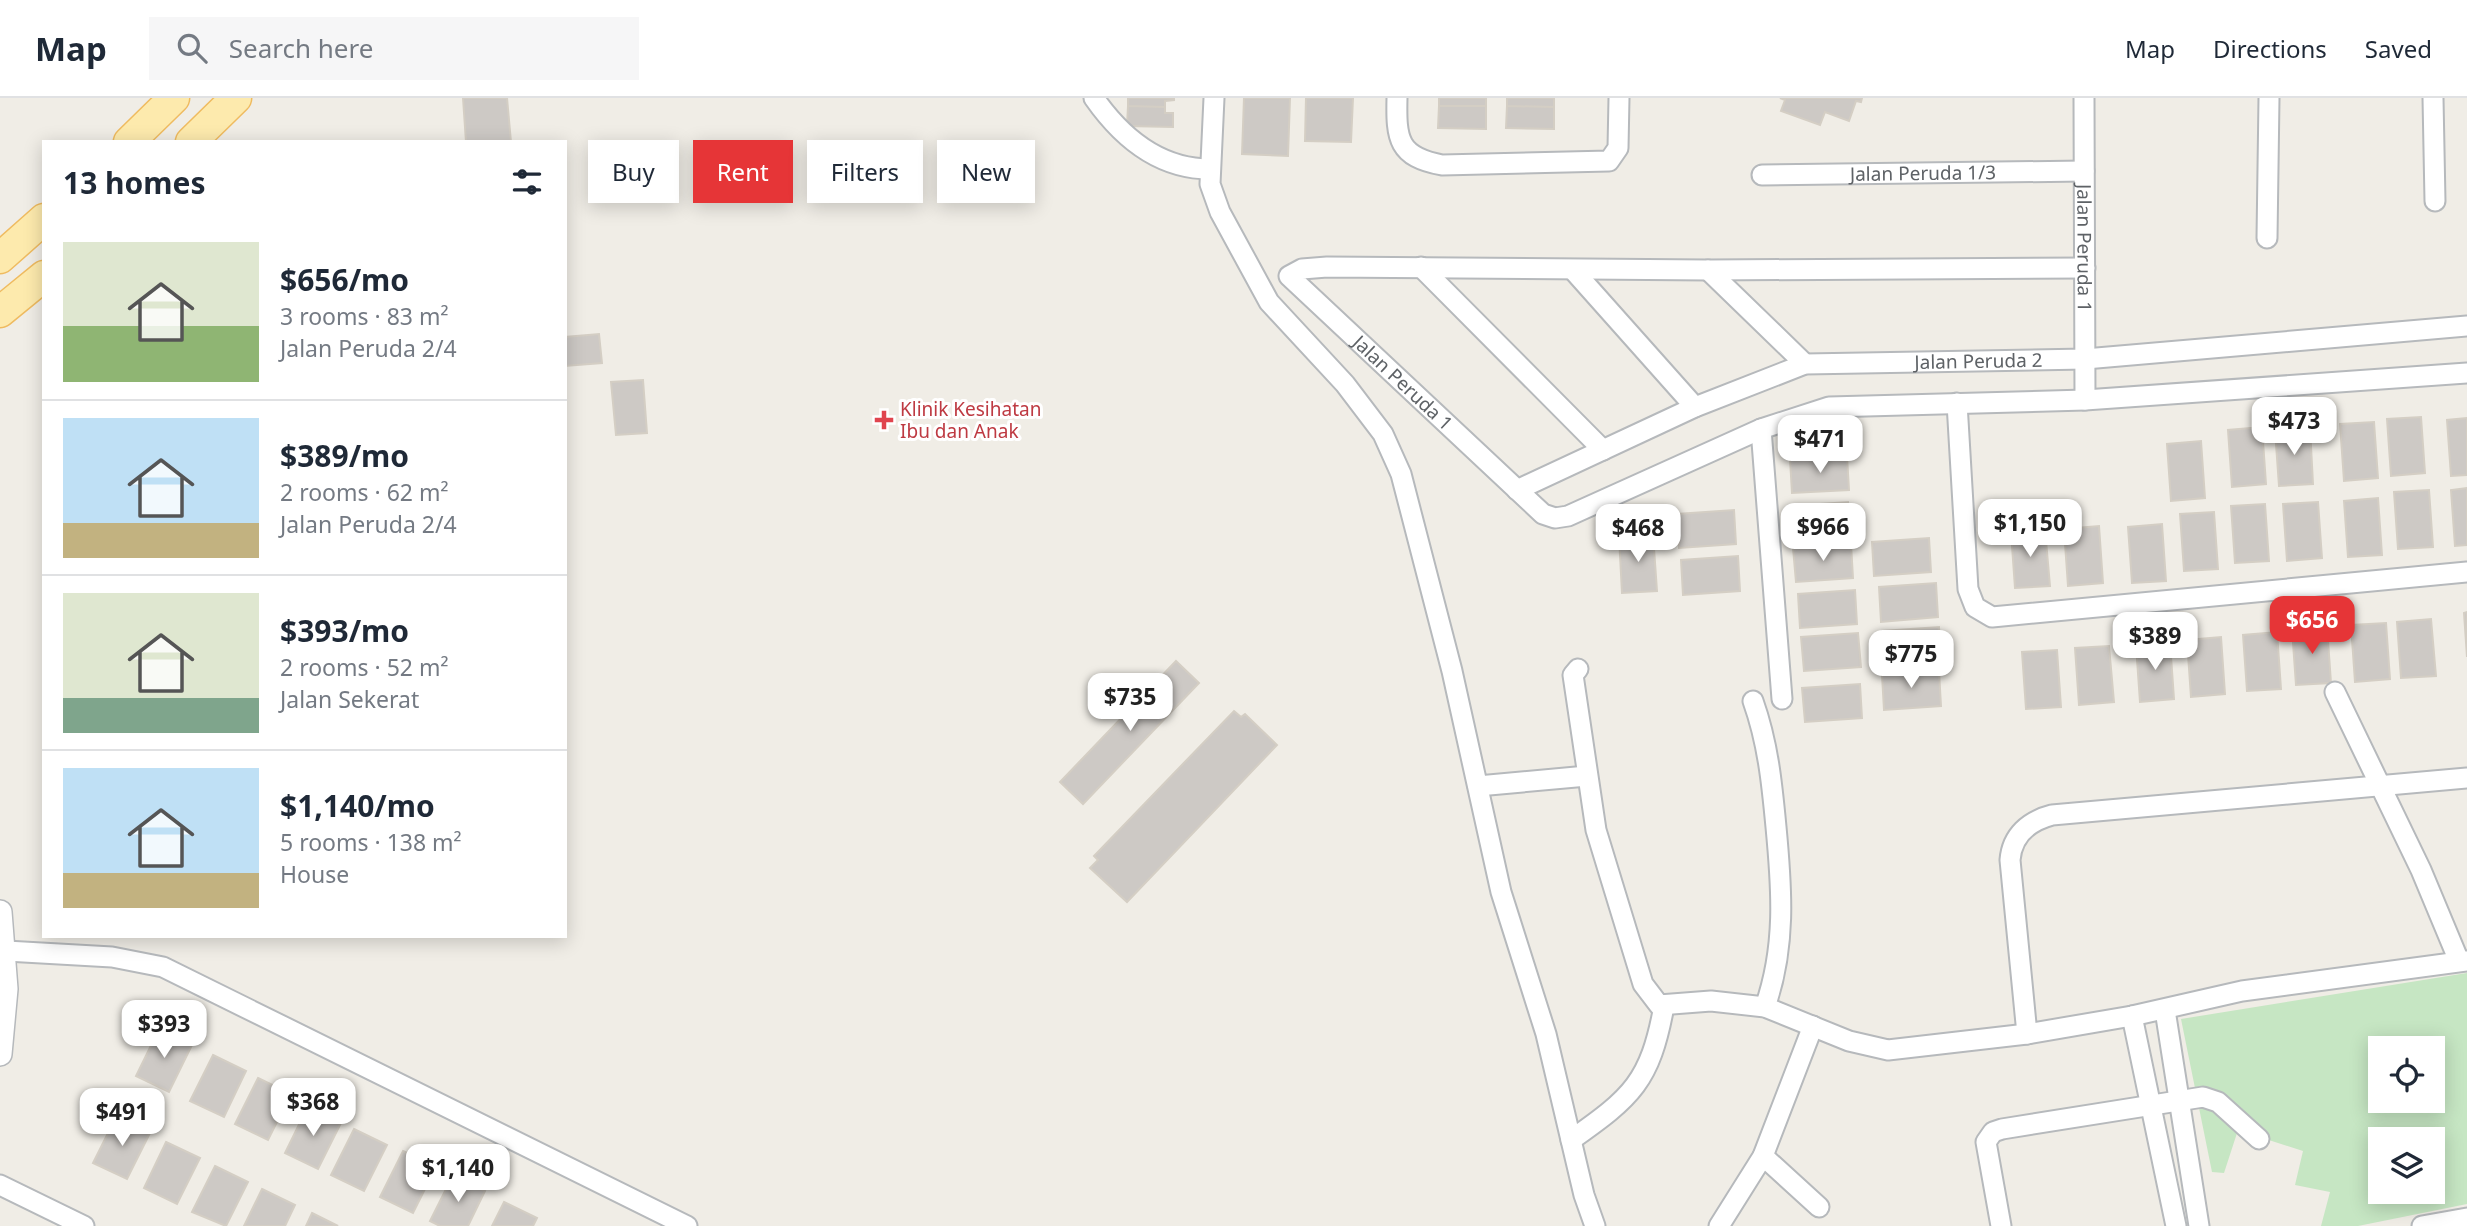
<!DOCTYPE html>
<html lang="en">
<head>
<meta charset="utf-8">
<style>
  :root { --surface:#fff; --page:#f6f6f7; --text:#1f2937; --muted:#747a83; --line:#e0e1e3; --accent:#e63537 }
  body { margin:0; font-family:"Noto Sans",sans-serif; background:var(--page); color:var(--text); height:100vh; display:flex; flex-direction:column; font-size:26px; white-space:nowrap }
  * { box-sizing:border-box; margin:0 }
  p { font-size:23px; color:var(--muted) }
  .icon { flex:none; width:38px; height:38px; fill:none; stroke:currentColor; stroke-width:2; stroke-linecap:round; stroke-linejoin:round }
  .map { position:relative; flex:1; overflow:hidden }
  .details { position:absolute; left:42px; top:42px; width:525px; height:798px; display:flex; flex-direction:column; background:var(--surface); border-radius:0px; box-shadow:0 4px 18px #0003 }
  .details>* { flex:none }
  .banner { position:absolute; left:588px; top:42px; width:665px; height:63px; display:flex; gap:14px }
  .buttons { position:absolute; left:2368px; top:938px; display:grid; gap:14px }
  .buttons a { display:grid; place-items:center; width:77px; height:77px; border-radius:0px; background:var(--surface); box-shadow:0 4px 18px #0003; font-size:35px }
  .price { position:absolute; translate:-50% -60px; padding:0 16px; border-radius:14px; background:#fff; color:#222; font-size:23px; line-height:46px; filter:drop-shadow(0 2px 4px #0008) }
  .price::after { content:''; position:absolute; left:50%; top:42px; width:21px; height:16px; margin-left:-10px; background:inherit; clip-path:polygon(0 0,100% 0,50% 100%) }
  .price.active { background:var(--accent); color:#fff }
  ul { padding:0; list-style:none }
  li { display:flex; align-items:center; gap:21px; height:175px; padding:0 21px }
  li+li { border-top:2px solid var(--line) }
  li span { display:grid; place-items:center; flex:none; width:196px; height:140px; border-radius:0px; color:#555 }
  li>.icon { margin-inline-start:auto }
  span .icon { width:84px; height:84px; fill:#fffc; stroke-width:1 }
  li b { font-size:30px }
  h2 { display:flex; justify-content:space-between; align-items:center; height:84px; padding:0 21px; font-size:30px }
  .pill { padding:0 24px; border-radius:0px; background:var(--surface); box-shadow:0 4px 18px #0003; font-size:24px; line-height:63px }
  .pill.active { background:var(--accent); color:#fff }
  header { display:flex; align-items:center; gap:42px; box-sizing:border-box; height:98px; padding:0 35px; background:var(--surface); border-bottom:2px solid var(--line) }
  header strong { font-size:33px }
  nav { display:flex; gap:38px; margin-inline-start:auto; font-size:24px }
  .search { width:490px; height:63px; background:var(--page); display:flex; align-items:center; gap:18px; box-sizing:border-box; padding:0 24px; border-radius:0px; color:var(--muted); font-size:26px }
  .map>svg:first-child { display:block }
  .green { fill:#c6e6c3; fill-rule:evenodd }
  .building { fill:#cdc9c5; stroke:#d4cec4; stroke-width:2 }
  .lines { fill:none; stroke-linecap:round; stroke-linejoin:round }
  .minor-casing { stroke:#b6b9bc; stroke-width:23 }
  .tertiary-casing { stroke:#b6b9bc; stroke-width:26 }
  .primary-casing { stroke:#efbb60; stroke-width:33 }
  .minor { stroke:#fff; stroke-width:19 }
  .tertiary { stroke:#fff; stroke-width:23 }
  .primary { stroke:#fdeaad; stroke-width:30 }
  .health-dot { fill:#e0444e; stroke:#fff; stroke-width:2.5 }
  .labels { text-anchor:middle; stroke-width:6; stroke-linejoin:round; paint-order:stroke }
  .street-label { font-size:19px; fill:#5e6266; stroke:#fff }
  .health-label { font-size:19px; fill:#be3a42; stroke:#fff; text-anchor:start }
</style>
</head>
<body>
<header>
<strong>Map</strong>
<div class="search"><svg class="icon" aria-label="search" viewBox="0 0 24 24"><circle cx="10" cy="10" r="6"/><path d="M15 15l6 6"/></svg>Search here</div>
<nav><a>Map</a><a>Directions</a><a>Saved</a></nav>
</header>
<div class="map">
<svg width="2467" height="1128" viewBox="0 0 2467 1128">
  <rect width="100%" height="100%" fill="#f0ede6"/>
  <path class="green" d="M2467,875V1106L2358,1128H2321L2330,1094L2295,1087L2303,1053L2238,1032L2224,1075L2212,1074L2181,921ZM2380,950H2432V1003H2380ZM2380,1041H2432V1094H2380Z"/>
  <path class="building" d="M463,0H507L511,44H466Z
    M1128,0H1174V2L1165,3V9L1128,8Z
    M1244,0H1290L1288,58L1242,56Z
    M1306,0H1353L1351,44L1305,43Z
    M1439,0H1486V8H1439Z
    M1507,0H1554V9L1507,8Z
    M1780,0H1862L1861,4L1856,3L1849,23L1825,14L1820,27L1781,13L1785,2Z
    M1128,8L1165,9V15H1173V29L1127,28Z
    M1439,8H1486V31L1438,30Z
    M1507,8L1554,9V31L1506,30Z
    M599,236L602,265L565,268V239Z
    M643,282L647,335L616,337L611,284Z
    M2421,319L2425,375L2391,378L2387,321Z
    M2467,320V377L2451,378L2447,322Z
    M2374,324L2378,380L2344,383L2340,326Z
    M2262,329L2266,386L2232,389L2228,332Z
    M2310,329L2313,386L2279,388L2275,332Z
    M2201,343L2205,400L2171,403L2167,346Z
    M1847,358L1849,392L1792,395L1790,361Z
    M2467,390V447L2455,448L2451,392Z
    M2429,392L2433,449L2398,451L2394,394Z
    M2378,400L2382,457L2348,459L2344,403Z
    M1848,404L1850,439L1793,443L1791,408Z
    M2318,404L2322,460L2287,463L2283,406Z
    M2265,406L2269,463L2235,465L2231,408Z
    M1734,412L1736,446L1679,450L1677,416Z
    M2214,414L2218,471L2184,473L2180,416Z
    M2162,426L2166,483L2132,485L2128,429Z
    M2099,428L2103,485L2068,488L2064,431Z
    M2045,431L2050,488L2015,490L2011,434Z
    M1653,436L1657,493L1622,495L1619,438Z
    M1929,440L1931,474L1874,478L1872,444Z
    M1851,446L1853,480L1796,484L1793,450Z
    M1738,458L1740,493L1683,497L1681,462Z
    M1936,485L1938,519L1881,524L1879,489Z
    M1855,492L1857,526L1800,530L1798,496Z
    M2467,514V559L2464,515Z
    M2431,521L2436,578L2401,580L2397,524Z
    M2386,525L2390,581L2355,584L2351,527Z
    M2327,528L2331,585L2296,587L2292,531Z
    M1939,529L1941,564L1884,568L1882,533Z
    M2277,534L2281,591L2247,593L2243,537Z
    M1858,535L1861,569L1804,573L1801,539Z
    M2221,539L2225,596L2191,599L2187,542Z
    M2170,544L2174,601L2140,604L2136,547Z
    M2109,548L2114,604L2079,607L2075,550Z
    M2057,552L2061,609L2026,611L2022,554Z
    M1176,563L1199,585L1083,706L1060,684Z
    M1939,573L1941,608L1884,612L1882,577Z
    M1860,586L1862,620L1805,624L1802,590Z
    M1234,613L1241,619L1245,616L1277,647L1127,804L1090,770L1098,762L1094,758Z
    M159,931L192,947L169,994L136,978Z
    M213,957L246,973L224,1019L190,1003Z
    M258,980L291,996L268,1042L235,1026Z
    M308,1008L341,1025L318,1071L285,1055Z
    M116,1019L150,1035L127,1081L93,1065Z
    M354,1031L387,1047L364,1093L331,1077Z
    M166,1044L200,1060L177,1106L144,1090Z
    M403,1053L436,1069L413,1115L380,1099Z
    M215,1068L248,1084L226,1128L192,1114Z
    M453,1077L485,1093L468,1128H440L430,1123Z
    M262,1091L295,1107L285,1128H244Z
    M504,1104L537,1120L533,1128H492Z
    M312,1115L338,1128H306Z"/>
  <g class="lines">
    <defs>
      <g id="minor">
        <path d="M1094,0C1122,40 1160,71 1210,71"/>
        <path d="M1214,0L1210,86L1220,114L1269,204L1345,286L1383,336L1401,376L1452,573L1501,794L1546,936L1584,1097L1595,1128"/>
        <path d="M1397,0C1396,41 1398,59 1442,67L1609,63L1618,50L1619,0"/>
        <path id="s1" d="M2084,0L2085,302"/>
        <path d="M2433,0L2435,103"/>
        <path id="s2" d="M1762,77L2084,73"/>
        <path d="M2267,140L2269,0"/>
        <path d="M1421,169L1603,352"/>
        <path id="s3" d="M2085,170L1708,172L1327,169L1302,171L1289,178L1543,416L1555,420L1568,418L1761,331L1829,309L2085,302L2467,275"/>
        <path d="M1573,172L1695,309"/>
        <path d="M1708,172L1805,266"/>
        <path d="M1957,305L1968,491L1975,509L1992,519L2467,474"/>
        <path d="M1761,331L1782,601"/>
        <path id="s4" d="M1517,392L1695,309L1805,266L2085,261L2467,228"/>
        <path d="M1578,571L1573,577L1596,732L1643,886L1659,907L1711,903L1765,909L1849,943L1888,952L2027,936L2132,918L2242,893L2467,863"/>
        <path d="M2335,594L2421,772L2459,863"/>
        <path d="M1753,603C1768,645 1772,686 1776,729C1782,792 1786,849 1765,909"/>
        <path d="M1478,688L1587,678"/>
        <path d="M6,853L112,859L163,869L687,1128"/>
        <path d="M2165,912L2199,1128"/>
        <path d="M2132,918L2176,1128"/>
        <path d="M2027,936L2010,762C2012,737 2029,723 2052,717L2467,680"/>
        <path d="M1571,1042C1632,999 1650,984 1664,908"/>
        <path d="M1763,1058L1819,1109"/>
        <path d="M0,1087L84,1128"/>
        <path d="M1719,1128L1763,1058L1813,928"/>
        <path d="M2001,1128L1986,1044L1993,1034L2002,1031L2203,999L2218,1004L2259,1041"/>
        <path d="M2422,1128L2467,1120"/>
      </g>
      <path id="tertiary" d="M0,814L6,891L0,956"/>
      <path id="primary" d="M129,44L174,0
        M191,44L236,0
        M0,160L44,121
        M0,214L44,178"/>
    </defs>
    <use href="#minor" class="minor-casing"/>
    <use href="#tertiary" class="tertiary-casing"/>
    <use href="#primary" class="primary-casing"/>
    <use href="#minor" class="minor"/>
    <use href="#tertiary" class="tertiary"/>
    <use href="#primary" class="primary"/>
  </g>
  <path class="health-dot" d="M880.5 311.5h7v7h7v7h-7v7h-7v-7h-7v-7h7z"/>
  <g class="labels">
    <g class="street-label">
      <text dy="7" stroke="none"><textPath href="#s2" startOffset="161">Jalan Peruda 1/3</textPath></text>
      <text dy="7" stroke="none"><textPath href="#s1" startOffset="150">Jalan Peruda 1</textPath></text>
      <text dy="7" stroke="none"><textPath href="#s4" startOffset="488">Jalan Peruda 2</textPath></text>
      <text dy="7" stroke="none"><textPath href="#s3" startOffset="954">Jalan Peruda 1</textPath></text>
    </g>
    <g class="health-label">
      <text x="900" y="318">Klinik Kesihatan<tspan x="900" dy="22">Ibu dan Anak</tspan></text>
    </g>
  </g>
</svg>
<div class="buttons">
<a><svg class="icon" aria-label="locate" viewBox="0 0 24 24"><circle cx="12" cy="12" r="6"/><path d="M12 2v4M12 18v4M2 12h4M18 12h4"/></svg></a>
<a><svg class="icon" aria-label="layers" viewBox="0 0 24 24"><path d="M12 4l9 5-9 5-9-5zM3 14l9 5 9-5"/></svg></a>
</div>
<b class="price" style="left:2294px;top:359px">$473</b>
<b class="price" style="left:1820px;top:377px">$471</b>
<b class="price" style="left:2030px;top:461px">$1,150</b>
<b class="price" style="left:1823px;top:465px">$966</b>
<b class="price" style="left:1638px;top:466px">$468</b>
<b class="price active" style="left:2312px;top:558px">$656</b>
<b class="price" style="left:2155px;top:574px">$389</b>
<b class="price" style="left:1911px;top:592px">$775</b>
<b class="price" style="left:1130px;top:635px">$735</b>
<b class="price" style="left:164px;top:962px">$393</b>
<b class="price" style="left:313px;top:1040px">$368</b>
<b class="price" style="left:122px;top:1050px">$491</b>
<b class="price" style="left:458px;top:1106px">$1,140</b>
<div class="banner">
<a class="pill">Buy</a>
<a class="pill active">Rent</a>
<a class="pill">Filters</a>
<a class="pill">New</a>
</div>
<section class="details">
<h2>13 homes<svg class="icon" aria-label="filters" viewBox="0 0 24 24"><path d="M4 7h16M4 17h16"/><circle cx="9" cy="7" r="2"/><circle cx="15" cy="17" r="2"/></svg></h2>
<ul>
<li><span style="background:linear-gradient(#dfe7d0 60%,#8fb573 0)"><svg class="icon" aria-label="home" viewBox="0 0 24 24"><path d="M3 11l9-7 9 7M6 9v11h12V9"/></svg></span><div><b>$656/mo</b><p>3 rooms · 83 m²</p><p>Jalan Peruda 2/4</p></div></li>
<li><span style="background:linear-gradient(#bfe0f5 75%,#c2b280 0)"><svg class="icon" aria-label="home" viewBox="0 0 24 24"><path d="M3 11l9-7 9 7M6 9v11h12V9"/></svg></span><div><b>$389/mo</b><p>2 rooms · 62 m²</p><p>Jalan Peruda 2/4</p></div></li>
<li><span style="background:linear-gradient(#dfe7d0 75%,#7fa58c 0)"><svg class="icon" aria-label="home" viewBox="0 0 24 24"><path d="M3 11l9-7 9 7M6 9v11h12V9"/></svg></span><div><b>$393/mo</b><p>2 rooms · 52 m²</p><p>Jalan Sekerat</p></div></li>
<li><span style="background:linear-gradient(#bfe0f5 75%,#c2b280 0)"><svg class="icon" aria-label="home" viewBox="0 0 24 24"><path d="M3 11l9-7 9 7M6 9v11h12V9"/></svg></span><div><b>$1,140/mo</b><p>5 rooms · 138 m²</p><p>House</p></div></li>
</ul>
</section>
</div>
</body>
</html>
